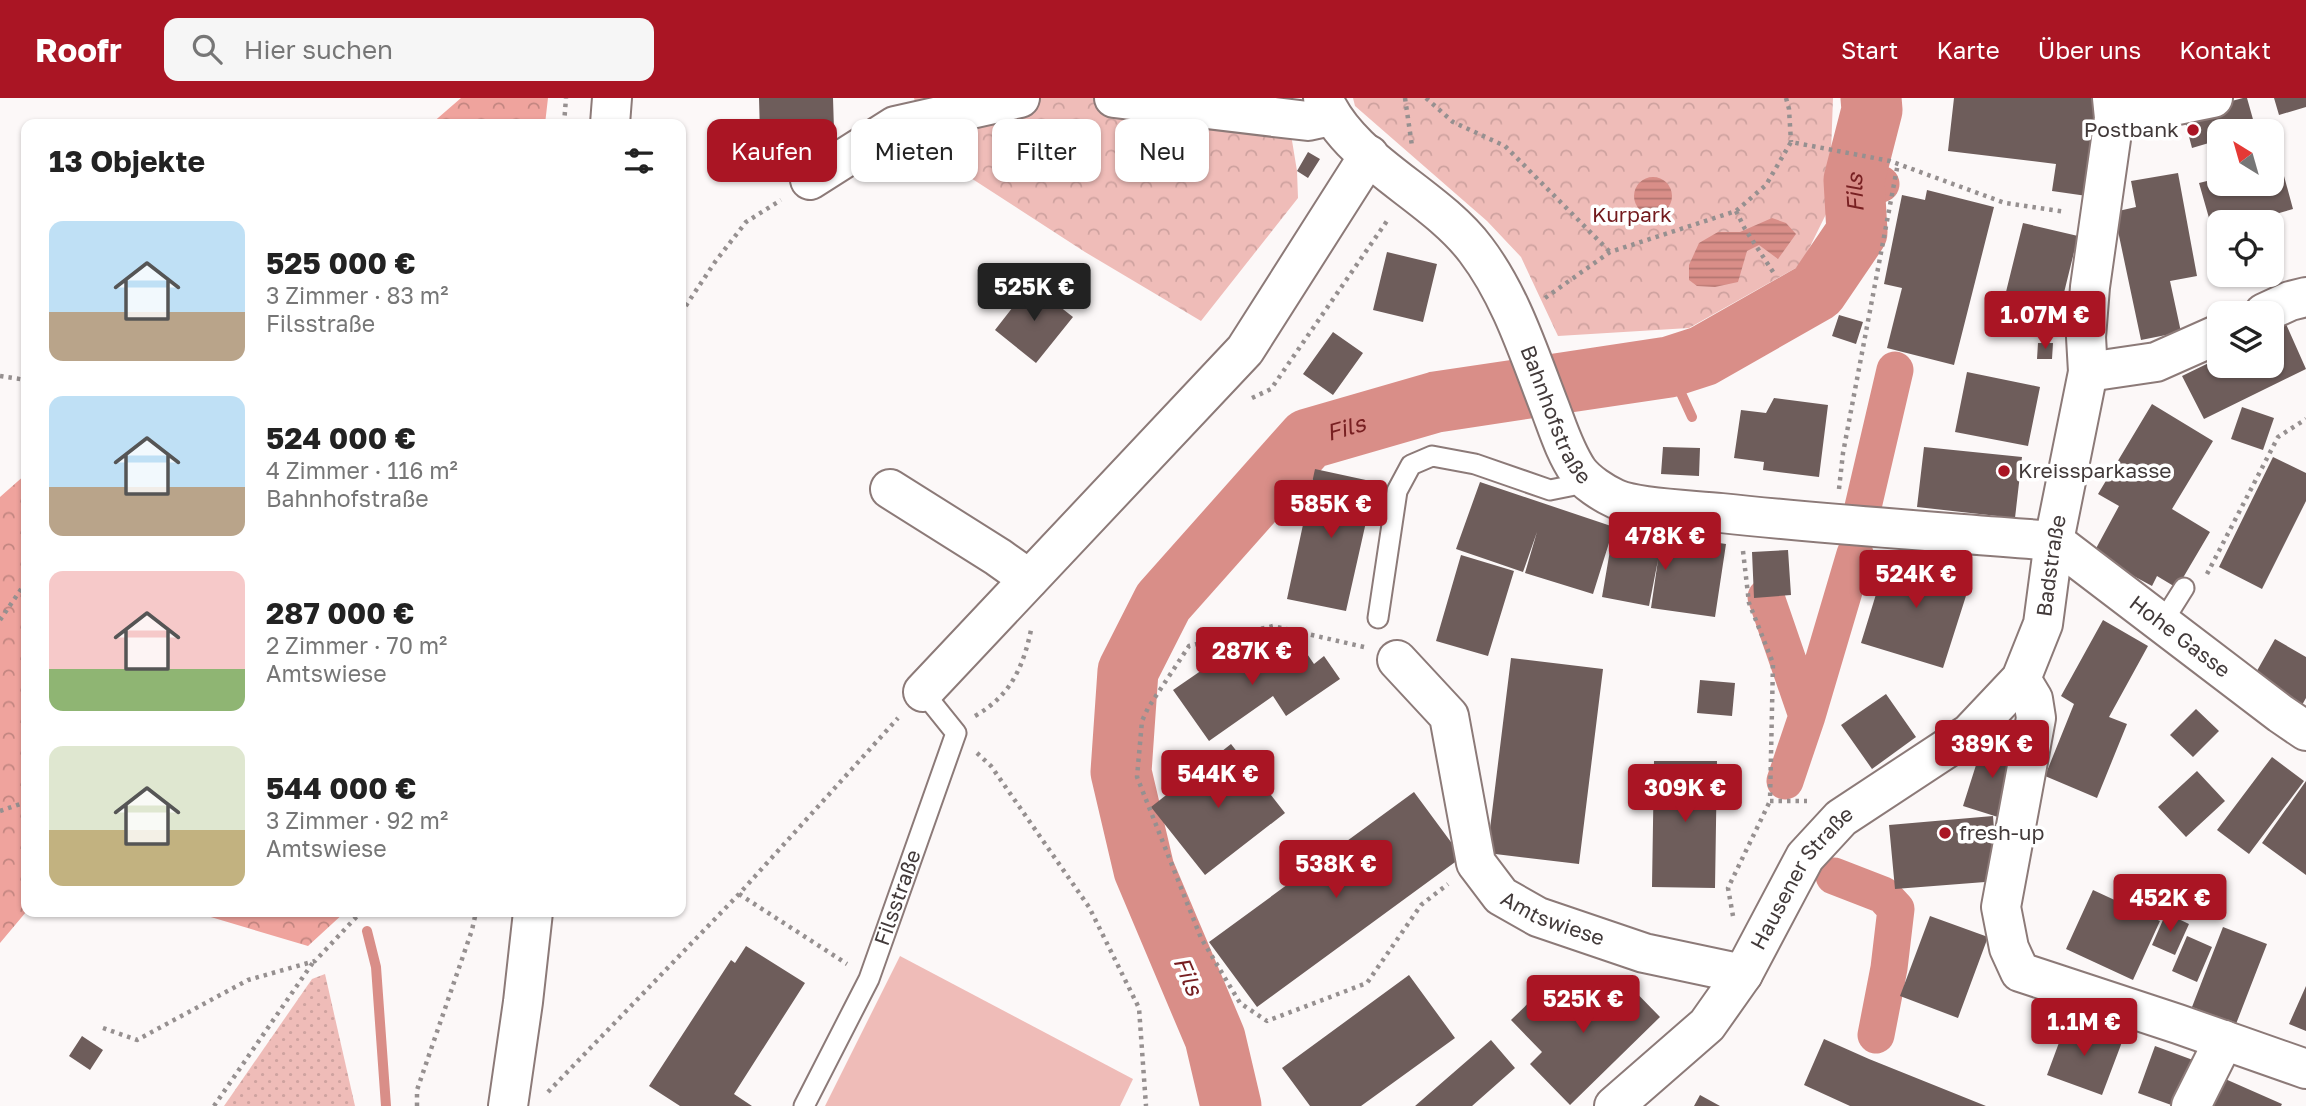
<!DOCTYPE html>
<html lang="de">
<head>
<meta charset="utf-8">
<style>
  :root { --surface:#fff; --page:#f6f6f6; --text:#222; --muted:#767676; --accent:#aa1524 }
  body { margin:0; font-family:"Golos Text",sans-serif; background:var(--page); color:var(--text); height:100vh; display:flex; flex-direction:column; font-size:26px; white-space:nowrap }
  * { box-sizing:border-box; margin:0 }
  p { font-size:23px; color:var(--muted) }
  .icon { flex:none; width:38px; height:38px; fill:none; stroke:currentColor; stroke-width:2; stroke-linecap:round; stroke-linejoin:round }
  .map { position:relative; flex:1; overflow:hidden }
  .side { position:absolute; left:21px; top:21px; width:665px; height:798px; display:flex; flex-direction:column; background:var(--surface); border-radius:14px; box-shadow:0 2px 5px #0004 }
  .side>* { flex:none }
  .top-card { position:absolute; left:707px; top:21px; width:665px; height:63px; display:flex; gap:14px }
  .needle { width:46px; rotate:323deg }
  .fabs { position:absolute; left:2207px; top:21px; display:grid; gap:14px }
  .fabs a { display:grid; place-items:center; width:77px; height:77px; border-radius:14px; background:var(--surface); box-shadow:0 2px 5px #0004; font-size:35px }
  .price { position:absolute; translate:-50% -60px; padding:0 16px; border-radius:7px; background:var(--accent); color:#fff; font-size:23px; line-height:46px; filter:drop-shadow(0 2px 4px #0008) }
  .price::after { content:''; position:absolute; left:50%; top:42px; width:21px; height:16px; margin-left:-10px; background:inherit; clip-path:polygon(0 0,100% 0,50% 100%) }
  .price.selected { background:#222; color:#fff }
  ul { padding:0; list-style:none }
  li { display:flex; align-items:center; gap:21px; height:175px; padding:0 28px }
  li span { display:grid; place-items:center; flex:none; width:196px; height:140px; border-radius:14px; color:#555 }
  li>.icon { margin-inline-start:auto }
  span .icon { width:84px; height:84px; fill:#fffc; stroke-width:1 }
  li b { font-size:30px }
  h2 { display:flex; justify-content:space-between; align-items:center; height:84px; padding:0 28px; font-size:30px }
  .chip { padding:0 24px; border-radius:14px; background:var(--surface); box-shadow:0 2px 5px #0004; font-size:24px; line-height:63px }
  .chip.selected { background:var(--accent); color:#fff }
  header { display:flex; align-items:center; gap:42px; box-sizing:border-box; height:98px; padding:0 35px; background:var(--accent); color:#fff }
  header strong { font-size:33px }
  nav { display:flex; gap:38px; margin-inline-start:auto; font-size:24px }
  .search { width:490px; height:63px; background:var(--page); display:flex; align-items:center; gap:18px; box-sizing:border-box; padding:0 24px; border-radius:14px; color:var(--muted); font-size:26px }
  .map>svg:first-child { display:block }
  .grass { fill:url(#grass-dots) }
  .forest { fill:url(#forest-crowns) }
  .park { fill:url(#park-crowns) }
  .pitch { fill:#efbcb8 }
  .water { fill:url(#water-rules) }
  .lines { fill:none; stroke-linecap:round; stroke-linejoin:round }
  .stream { stroke:#d98e88; stroke-width:10 }
  .canal { stroke:#d98e88; stroke-width:37 }
  .river { stroke:#d98e88; stroke-width:61 }
  .building { fill:#6e5d5b }
  .service-casing { stroke:#8c7a78; stroke-width:23 }
  .minor-casing { stroke:#8c7a78; stroke-width:42 }
  .primary-casing { stroke:#8c7a78; stroke-width:42 }
  .path { stroke:#969090; stroke-width:4.5; stroke-dasharray:3.5 5; stroke-linecap:butt }
  .service { stroke:#fff; stroke-width:19 }
  .minor { stroke:#fff; stroke-width:38 }
  .primary { stroke:#fff; stroke-width:38 }
  .poi-dot { fill:#aa1524; stroke:#fff; stroke-width:2.5 }
  .labels { text-anchor:middle; stroke-width:7; stroke-linejoin:round; paint-order:stroke }
  .poi-label { font-size:21px; fill:#423a3a; stroke:#fff; text-anchor:start }
  .park-label { font-size:21px; fill:#731a1d; stroke:#fff }
  .street-label { font-size:21px; fill:#423a3a; stroke:#fff }
  .water-label { font-size:23px; font-style:italic; fill:#782022; stroke:#fff }
</style>
</head>
<body>
<header>
<strong>Roofr</strong>
<div class="search"><svg class="icon" aria-label="search" viewBox="0 0 24 24"><circle cx="10" cy="10" r="6"/><path d="M15 15l6 6"/></svg>Hier suchen</div>
<nav><a>Start</a><a>Karte</a><a>Über uns</a><a>Kontakt</a></nav>
</header>
<div class="map">
<svg width="2306" height="1008" viewBox="0 0 2306 1008">
  <defs>
    <pattern id="grass-dots" width="8" height="8" patternUnits="userSpaceOnUse" patternTransform="scale(1.75)"><rect width="8" height="8" fill="#efbcb8"/><path d="M2 2h.1M6 6h.1" fill="none" stroke="#cea29f" stroke-width="1.8" stroke-linecap="round"/></pattern>
    <pattern id="forest-crowns" width="20" height="18" patternUnits="userSpaceOnUse" patternTransform="scale(1.75)"><rect width="20" height="18" fill="#efa39d"/><path d="M2 6a3 3 0 1 1 6 0M12 15a3 3 0 1 1 6 0" fill="none" stroke="#c38681"/></pattern>
    <pattern id="park-crowns" width="20" height="18" patternUnits="userSpaceOnUse" patternTransform="scale(1.75)"><rect width="20" height="18" fill="#efbcb8"/><path d="M2 6a3 3 0 1 1 6 0M12 15a3 3 0 1 1 6 0" fill="none" stroke="#cea29f"/></pattern>
    <pattern id="water-rules" width="6" height="5" patternUnits="userSpaceOnUse" patternTransform="scale(1.75)"><rect width="6" height="5" fill="#d98e88"/><path d="M0 2.5h6" fill="none" stroke="#b27570"/></pattern>
  </defs>
  <rect width="100%" height="100%" fill="#fcf8f8"/>
  <path class="grass" d="M325,876L355,1008H224L312,881Z"/>
  <path class="forest" d="M461,0H548L545,26H431Z
    M26,376V814L0,845V399Z
    M194,814H345L308,848Z"/>
  <path class="park" d="M914,0H1285L1297,73L1298,100L1201,223L1085,154L926,51Z
    M1353,0H1833L1829,110L1801,167L1689,230L1558,238L1521,159L1487,123L1355,8Z"/>
  <path class="pitch" d="M900,858L1133,981L1120,1008H825Z"/>
  <path class="water" d="M1634 98a19 19 0 1 1 38 0a19 19 0 1 1-38 0Z
    M1772,120L1786,125L1796,136L1778,161L1759,147L1747,153L1738,184L1715,189L1697,188L1689,182V167L1699,145L1718,134H1740Z"/>
  <g class="lines">
    <path class="stream" d="M1872,12L1891,15
      M1669,269L1692,319
      M367,833L376,869L386,1008"/>
    <path class="canal" d="M1854,82L1881,86
      M1863,409L1895,272
      M1766,499L1807,618L1785,683
      M1807,618L1855,456
      M1834,778L1883,797L1896,811L1889,870L1876,937"/>
    <path class="river" id="s1" d="M1231,1008L1215,940L1144,772L1121,674L1128,573L1163,504L1308,341L1436,304L1669,269L1703,258L1817,193L1857,134L1854,82L1872,12L1871,0"/>
  </g>
  <path class="building" d="M759,0H833L834,32L760,36Z
    M1954,0H2099L2094,99L2052,93L2056,66L1948,53Z
    M2243,0H2247L2256,32L2219,33V42L2192,50L2183,16Z
    M2274,0H2306V9L2279,17Z
    M2272,34L2293,111L2248,124H2219V132L2213,134L2199,85L2219,80V86H2272Z
    M1308,54L1320,61L1308,80L1297,73Z
    M2178,75L2197,178L2170,183L2181,234L2141,242L2114,114L2136,109L2131,83Z
    M1927,92L1994,109L1954,267L1887,250L1902,190L1884,186L1902,97L1925,102Z
    M2023,125L2078,138L2059,215L2004,202Z
    M1387,154L1437,166L1423,224L1373,212Z
    M1031,186L1073,219L1036,265L995,232Z
    M1839,217L1863,224L1856,246L1832,238Z
    M2286,226L2306,271L2204,321L2182,278L2219,260V268H2272V233Z
    M1333,234L1363,255L1333,297L1303,276Z
    M2038,245H2053L2052,261H2037Z
    M1967,274L2040,289L2028,348L1955,334Z
    M1774,300L1828,307L1819,379L1763,372L1764,364L1734,360L1741,312L1766,315Z
    M2152,306L2213,343L2172,411L2210,434L2177,490L2157,478L2152,488L2093,456L2119,408L2098,396Z
    M2242,309L2274,320L2263,352L2231,341Z
    M1663,349L1700,350L1699,378L1661,376Z
    M1924,349L2022,359L2015,420L1917,409Z
    M2273,359L2306,375V403L2262,491L2219,469Z
    M1315,371L1375,384L1346,513L1287,501Z
    M1480,384L1614,429L1593,496L1525,475L1537,434L1523,474L1456,451Z
    M1614,429L1726,446L1715,519L1651,510L1658,462L1649,508L1602,499Z
    M1788,452L1791,497L1754,500L1752,454Z
    M1889,454L1972,479L1943,570L1861,545Z
    M1461,457L1514,473L1488,558L1436,543Z
    M2103,522L2148,548L2109,619L2127,626L2097,700L2045,678L2074,606L2061,598Z
    M2275,541L2306,559V600L2302,607L2254,578Z
    M1299,544L1314,566L1324,558L1340,581L1286,618L1273,598L1209,643L1173,592L1237,548L1249,566L1266,555L1282,556Z
    M1511,560L1603,571L1579,766L1487,755Z
    M1700,582L1735,585L1732,618L1697,615Z
    M1886,596L1916,639L1872,671L1841,627Z
    M2196,611L2219,633L2193,659L2170,637Z
    M1983,645L2021,657L2001,720L1963,708Z
    M1231,646L1285,715L1205,777L1151,709Z
    M2272,659L2304,683L2249,756L2217,732Z
    M1654,663H1717L1715,790L1652,789Z
    M2197,673L2225,703L2186,739L2158,709Z
    M2306,683V777L2262,745Z
    M1414,694L1462,759L1257,909L1209,844Z
    M1993,718L1998,783L1895,791L1889,727Z
    M2093,792L2160,823L2133,882L2066,851Z
    M2166,815L2189,826L2175,857L2152,847Z
    M1930,818L1988,839L1958,920L1900,898Z
    M2223,829L2267,846L2236,926L2192,909Z
    M2187,838L2212,849L2197,884L2172,873Z
    M746,848L805,885L734,996L752,1008H680L649,988L731,862L735,865Z
    M1409,877L1455,940L1361,1008H1310L1282,970Z
    M1619,877L1660,919L1570,1007L1530,966L1542,954L1511,922L1549,885L1580,917Z
    M2306,888V933L2289,926Z
    M2067,923L2122,944L2102,997L2047,977Z
    M82,938L103,952L90,972L69,958Z
    M1824,941L1869,961L1986,1008H1850L1804,987Z
    M1491,942L1515,970L1472,1008H1415Z
    M2155,948L2201,965L2174,1008L2138,995Z
    M2223,980L2282,1006L2281,1008H2210Z
    M1700,997L1720,1008H1694Z"/>
  <g class="lines">
    <defs>
      <g id="service">
        <path d="M1378,520L1397,393L1411,367L1432,358L1475,366L1550,392L1570,388L1585,380"/>
        <path d="M2162,525L2184,490"/>
        <path id="s2" d="M804,1008L869,881L956,635L923,594"/>
      </g>
      <g id="minor">
        <path d="M1114,0L1308,23L1331,18"/>
        <path id="s3" d="M1323,0C1350,64 1434,96 1476,152C1511,198 1529,256 1550,310C1558,331 1565,354 1578,373C1586,384 1603,395 1616,401C1639,411 1694,412 1721,415C1832,427 1943,434 2054,443"/>
        <path d="M2114,20L2213,0"/>
        <path d="M810,82L895,28L1020,0"/>
        <path d="M2264,215L2290,203L2306,199"/>
        <path d="M2088,274L2156,264L2219,236"/>
        <path d="M890,391L998,459L1029,481"/>
        <path id="s4" d="M2054,443L2281,616L2306,633"/>
        <path id="s5" d="M1397,562L1449,618L1476,765L1501,798L1538,819L1644,855L1743,876"/>
        <path d="M2021,581L2033,601L2036,620L2001,809L2009,850L2020,874L2178,926L2306,971"/>
        <path d="M923,594L1245,252L1369,57"/>
        <path id="s6" d="M1614,1008L1707,927L1743,876L1805,759L1841,720L1970,635L2021,581L2043,526L2054,443L2088,274L2086,239L2090,189L2114,20L2112,0"/>
        <path d="M2191,1008L2224,942"/>
      </g>
      <path id="primary" d="M610,26L612,0
        M508,1008L523,904L533,814"/>
    </defs>
    <use href="#service" class="service-casing"/>
    <use href="#minor" class="minor-casing"/>
    <use href="#primary" class="primary-casing"/>
    <path class="path" d="M1405,0L1412,48
      M1426,0L1453,24L1505,48L1610,154
      M1786,0L1789,11L1791,44
      M564,26L566,0
      M1736,113L1745,131L1775,177
      M1545,200L1610,154L1736,113L1766,87L1791,44L1890,63L2005,105L2066,114
      M681,215L715,164L746,124L781,102
      M0,278L26,282
      M1252,300L1271,291L1389,120
      M1839,391L1843,355L1898,65
      M1743,453L1749,505L1773,565L1770,703H1807
      M2207,476L2278,339L2306,321
      M0,522L26,484
      M1364,549L1273,528L1189,548L1148,610L1142,623L1137,679L1201,840L1240,905L1267,923L1367,885L1421,807L1448,786
      M975,618C1010,598 1023,570 1031,532
      M977,655L991,668L1089,809L1139,910L1146,1008
      M0,713L26,704
      M739,796L847,866
      M1733,818L1728,790L1770,703
      M103,930L137,942L248,882L315,863L361,814
      M548,994L739,796L898,620
      M214,1008L314,863
      M417,1008V992L472,832L476,814"/>
    <use href="#service" class="service"/>
    <use href="#minor" class="minor"/>
    <use href="#primary" class="primary"/>
  </g>
  <g class="poi-dot">
    <circle cx="2193" cy="32" r="7"/>
    <circle cx="2004" cy="373" r="7"/>
    <circle cx="1945" cy="735" r="7"/>
  </g>
  <g class="labels">
    <g class="poi-label">
      <text x="2179" y="39" text-anchor="end">Postbank</text>
      <text x="2018" y="380">Kreissparkasse</text>
      <text x="1959" y="742">fresh-up</text>
    </g>
    <g class="park-label">
      <text x="1632" y="124">Kurpark</text>
    </g>
    <g class="street-label">
      <text dy="7" stroke="none"><textPath href="#s3" startOffset="401">Bahnhofstraße</textPath></text>
      <text dy="7" stroke="none"><textPath href="#s6" startOffset="718">Badstraße</textPath></text>
      <text dy="7" stroke="none"><textPath href="#s4" startOffset="158">Hohe Gasse</textPath></text>
      <text dy="7" stroke="none"><textPath href="#s6" startOffset="299">Hausener Straße</textPath></text>
      <text dy="7" stroke="none"><textPath href="#s2" startOffset="229">Filsstraße</textPath></text>
      <text dy="7" stroke="none"><textPath href="#s5" startOffset="324">Amtswiese</textPath></text>
    </g>
    <g class="water-label">
      <text dy="8" stroke="none"><textPath href="#s1" startOffset="1396">Fils</textPath></text>
      <text dy="8" stroke="none"><textPath href="#s1" startOffset="789">Fils</textPath></text>
      <text transform="translate(1188 878) rotate(67)" y="8">Fils</text>
    </g>
  </g>
</svg>
<div class="fabs">
<a><svg class="needle" viewBox="-14 -14 28 28"><path d="M0-13l5 13h-10z" fill="#e53935"/><path d="M0 13l5-13h-10z" fill="#767676"/></svg></a>
<a><svg class="icon" aria-label="locate" viewBox="0 0 24 24"><circle cx="12" cy="12" r="6"/><path d="M12 2v4M12 18v4M2 12h4M18 12h4"/></svg></a>
<a><svg class="icon" aria-label="layers" viewBox="0 0 24 24"><path d="M12 4l9 5-9 5-9-5zM3 14l9 5 9-5"/></svg></a>
</div>
<b class="price selected" style="left:1034px;top:225px">525K €</b>
<b class="price" style="left:2045px;top:253px">1.07M €</b>
<b class="price" style="left:1331px;top:442px">585K €</b>
<b class="price" style="left:1665px;top:474px">478K €</b>
<b class="price" style="left:1916px;top:512px">524K €</b>
<b class="price" style="left:1252px;top:589px">287K €</b>
<b class="price" style="left:1992px;top:682px">389K €</b>
<b class="price" style="left:1218px;top:712px">544K €</b>
<b class="price" style="left:1685px;top:726px">309K €</b>
<b class="price" style="left:1336px;top:802px">538K €</b>
<b class="price" style="left:2170px;top:836px">452K €</b>
<b class="price" style="left:1583px;top:937px">525K €</b>
<b class="price" style="left:2084px;top:960px">1.1M €</b>
<div class="top-card">
<a class="chip selected">Kaufen</a>
<a class="chip">Mieten</a>
<a class="chip">Filter</a>
<a class="chip">Neu</a>
</div>
<section class="side">
<h2>13 Objekte<svg class="icon" aria-label="filters" viewBox="0 0 24 24"><path d="M4 7h16M4 17h16"/><circle cx="9" cy="7" r="2"/><circle cx="15" cy="17" r="2"/></svg></h2>
<ul>
<li><span style="background:linear-gradient(#bfe0f5 65%,#b9a48a 0)"><svg class="icon" aria-label="home" viewBox="0 0 24 24"><path d="M3 11l9-7 9 7M6 9v11h12V9"/></svg></span><div><b>525 000 €</b><p>3 Zimmer · 83 m²</p><p>Filsstraße</p></div></li>
<li><span style="background:linear-gradient(#bfe0f5 65%,#b9a48a 0)"><svg class="icon" aria-label="home" viewBox="0 0 24 24"><path d="M3 11l9-7 9 7M6 9v11h12V9"/></svg></span><div><b>524 000 €</b><p>4 Zimmer · 116 m²</p><p>Bahnhofstraße</p></div></li>
<li><span style="background:linear-gradient(#f6c9c9 70%,#8fb573 0)"><svg class="icon" aria-label="home" viewBox="0 0 24 24"><path d="M3 11l9-7 9 7M6 9v11h12V9"/></svg></span><div><b>287 000 €</b><p>2 Zimmer · 70 m²</p><p>Amtswiese</p></div></li>
<li><span style="background:linear-gradient(#dfe7d0 60%,#c2b280 0)"><svg class="icon" aria-label="home" viewBox="0 0 24 24"><path d="M3 11l9-7 9 7M6 9v11h12V9"/></svg></span><div><b>544 000 €</b><p>3 Zimmer · 92 m²</p><p>Amtswiese</p></div></li>
</ul>
</section>
</div>
</body>
</html>
